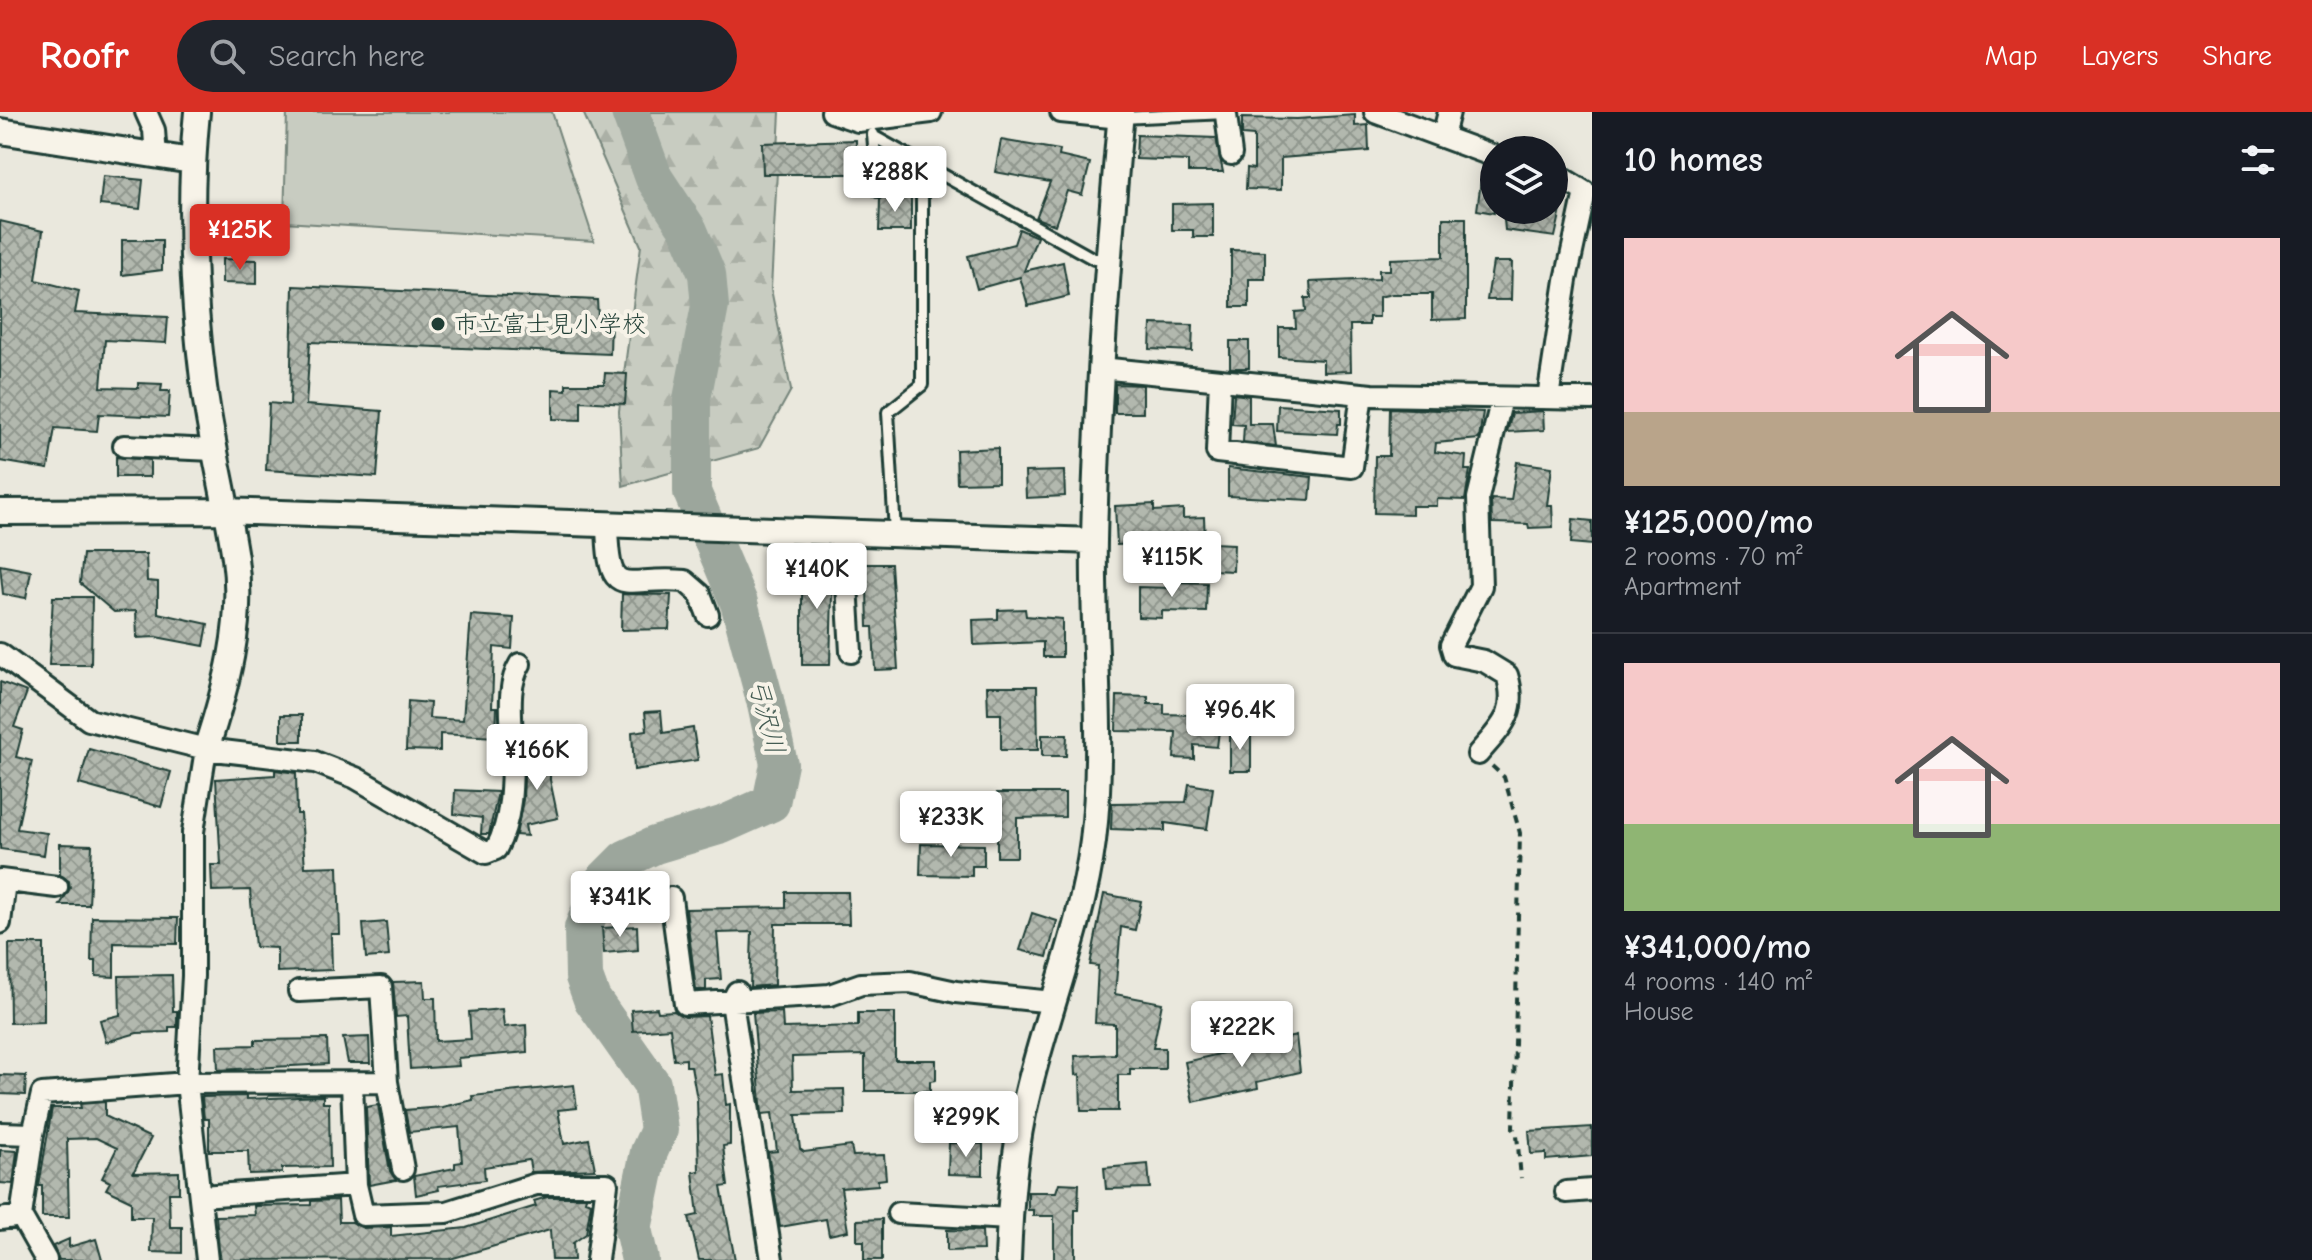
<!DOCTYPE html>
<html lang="en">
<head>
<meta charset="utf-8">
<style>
  :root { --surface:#171b24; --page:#20242c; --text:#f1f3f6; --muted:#9ea1a6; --line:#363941; --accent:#d93025 }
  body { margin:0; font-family:"Comic Neue","Klee One",sans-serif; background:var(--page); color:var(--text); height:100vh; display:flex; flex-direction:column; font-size:30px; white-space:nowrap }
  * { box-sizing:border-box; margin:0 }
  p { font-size:26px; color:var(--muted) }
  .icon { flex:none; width:44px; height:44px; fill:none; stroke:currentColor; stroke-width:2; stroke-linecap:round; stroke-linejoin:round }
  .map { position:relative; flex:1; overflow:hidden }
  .side { display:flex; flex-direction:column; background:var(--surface); width:720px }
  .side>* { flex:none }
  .tools { position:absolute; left:1480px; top:24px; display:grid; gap:16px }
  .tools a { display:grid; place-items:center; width:88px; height:88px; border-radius:50%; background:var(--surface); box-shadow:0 4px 20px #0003; font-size:40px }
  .price { position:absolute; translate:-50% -68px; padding:0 18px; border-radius:8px; background:#fff; color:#222; font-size:26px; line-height:52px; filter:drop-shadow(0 2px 4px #0008) }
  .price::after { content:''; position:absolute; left:50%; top:48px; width:24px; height:18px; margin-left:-12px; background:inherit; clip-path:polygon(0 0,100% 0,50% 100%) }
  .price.selected { background:var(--accent); color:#fff }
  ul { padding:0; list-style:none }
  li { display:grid; align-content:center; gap:16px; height:424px; padding:0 32px }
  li+li { border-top:2px solid var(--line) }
  li span { display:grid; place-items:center; height:248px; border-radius:0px; color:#555 }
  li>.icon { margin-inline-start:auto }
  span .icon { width:144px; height:144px; fill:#fffc; stroke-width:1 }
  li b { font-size:34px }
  h2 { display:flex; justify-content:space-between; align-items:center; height:96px; padding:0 32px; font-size:34px }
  header { display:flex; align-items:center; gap:48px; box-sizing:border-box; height:112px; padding:0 40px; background:var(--accent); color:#fff }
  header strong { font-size:38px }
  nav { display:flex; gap:44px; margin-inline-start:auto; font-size:28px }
  .search { width:560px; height:72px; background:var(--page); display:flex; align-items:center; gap:20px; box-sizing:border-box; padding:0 28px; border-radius:44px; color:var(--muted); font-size:30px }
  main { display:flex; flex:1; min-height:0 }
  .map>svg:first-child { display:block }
  .forest { fill:url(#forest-firs); stroke:#74847a; stroke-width:2 }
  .pitch { fill:#c8ccc1; stroke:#74847a; stroke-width:2 }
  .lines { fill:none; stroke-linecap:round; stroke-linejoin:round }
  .river { stroke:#9ca69c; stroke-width:38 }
  .building { fill:url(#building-cross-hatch); stroke:#1f3d34; stroke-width:2 }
  .service-casing { stroke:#1f3d34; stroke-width:16 }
  .minor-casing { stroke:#1f3d34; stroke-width:26 }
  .tertiary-casing { stroke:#1f3d34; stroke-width:30 }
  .path { stroke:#1f3d34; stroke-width:4; stroke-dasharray:8 6; stroke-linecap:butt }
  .service { stroke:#f7f3e8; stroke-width:10 }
  .minor { stroke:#f7f3e8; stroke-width:20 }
  .tertiary { stroke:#f7f3e8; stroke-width:24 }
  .poi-dot { fill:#1f3d34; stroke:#f7f3e8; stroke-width:3 }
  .labels { text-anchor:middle; stroke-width:8; stroke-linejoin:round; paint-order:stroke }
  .poi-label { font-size:24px; fill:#1f3d34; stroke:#f7f3e8; text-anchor:start }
  .water-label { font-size:26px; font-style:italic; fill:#445c53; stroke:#f7f3e8 }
</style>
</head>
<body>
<header>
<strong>Roofr</strong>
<div class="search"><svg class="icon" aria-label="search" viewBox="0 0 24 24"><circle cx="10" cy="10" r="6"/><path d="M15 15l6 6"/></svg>Search here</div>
<nav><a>Map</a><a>Layers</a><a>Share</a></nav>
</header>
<main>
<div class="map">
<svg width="1592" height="1148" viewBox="0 0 1592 1148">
  <defs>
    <pattern id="forest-firs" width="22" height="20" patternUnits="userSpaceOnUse" patternTransform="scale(2)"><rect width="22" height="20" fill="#c8ccc1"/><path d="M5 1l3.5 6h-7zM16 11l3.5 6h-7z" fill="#abb0a6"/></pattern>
    <pattern id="building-cross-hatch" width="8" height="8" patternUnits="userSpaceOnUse" patternTransform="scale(2)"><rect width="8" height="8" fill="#b2b8ae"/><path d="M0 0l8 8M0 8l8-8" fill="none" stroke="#90978e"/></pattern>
  </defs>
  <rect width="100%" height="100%" fill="#eae8dd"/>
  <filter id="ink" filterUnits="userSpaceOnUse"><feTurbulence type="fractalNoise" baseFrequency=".0125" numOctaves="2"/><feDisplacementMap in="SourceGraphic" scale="16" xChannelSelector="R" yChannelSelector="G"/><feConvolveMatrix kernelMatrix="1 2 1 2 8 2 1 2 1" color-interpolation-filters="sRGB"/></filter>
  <g filter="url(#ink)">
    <path class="forest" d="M583,0H780L771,177L791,278L759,336L623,374L619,299L641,134Z"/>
    <path class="pitch" d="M287,0H552L594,129L284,110Z"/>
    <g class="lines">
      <path class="river" d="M630,0L654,66L689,119L707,162L710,194L692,287V380L739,491L765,588L779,652L771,691L722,713L655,733L625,747L602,770L583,816L584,865L592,887L652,972L659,1018L649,1040L633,1117L640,1148"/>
    </g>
    <path class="building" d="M1355,3V14L1368,13L1369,39L1281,46V78L1246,77L1247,56L1254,57V24L1242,23V6L1297,7Z
      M1137,23L1216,26L1223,60H1188V49L1136,47Z
      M856,28V62H763L762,31Z
      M1001,28L1060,38L1059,44L1090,51L1082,83L1067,79L1055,113L1036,106L1050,70L995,60Z
      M1483,54L1494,57V101L1477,98Z
      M103,64L143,68L140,97L100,93Z
      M883,85H911V119H879L880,87Z
      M1213,91V125H1193V118H1172V92Z
      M1503,98H1561L1555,125L1505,118Z
      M1443,106H1466V207L1432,208V182H1392L1379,185V205H1369V213H1350L1351,259L1323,260V248L1279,245V216H1296L1295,200L1306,199L1305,186H1311L1310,170L1379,167V158H1390V147L1443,145Z
      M0,109L43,119L36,168L79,179L75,201L168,205L166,231L105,228L101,275L138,276V271L162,272L161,279H170L168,305L99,302L97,319L55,316L48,357L0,349Z
      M1019,117L1037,125L1024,159L1063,150L1069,184L1028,194L1020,165L977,177L968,144L1014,132Z
      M122,128H162V158L122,163Z
      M1231,138L1265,139V167H1249V195H1231Z
      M222,147L257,148V172L222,171Z
      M1493,150H1512L1511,188H1487Z
      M293,174L597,188L598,204L611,205L610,242L310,230L306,293L382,299L377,365L266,358L269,291L290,293Z
      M1151,212L1193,213L1192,239L1150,237Z
      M1230,229H1249V256H1230Z
      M605,261L627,262L625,292L581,289V308L553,307V277L566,278V272H604Z
      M1115,272L1143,273V301H1115Z
      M1234,282L1249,284V312H1273L1276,334L1243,330L1244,313L1232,312Z
      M1278,293L1341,297V312H1338L1337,322L1277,319Z
      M1390,296L1483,300L1479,327L1436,331L1435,340L1466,344L1465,358H1470L1465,388L1437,387V394H1412V402L1374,401L1375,344H1389Z
      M1543,299L1544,318L1507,320L1512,301Z
      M998,336V370L957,371L956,338Z
      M116,345L150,348V365H116Z
      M1517,350L1552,355L1547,393H1552L1553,415L1529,416L1528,412L1492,411L1491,387L1511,388Z
      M1228,356L1312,365L1310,388L1228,384Z
      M1064,359L1065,384L1026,386L1025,360Z
      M1154,392V399L1183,397V406L1204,405L1205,429L1117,433L1115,394Z
      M1573,407L1592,409V433L1571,431Z
      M1212,431L1234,432L1233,459L1211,458Z
      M83,442H146L147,469L158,470V501L208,512L204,534L156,525L137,526L136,499L114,500L80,471Z
      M802,447H833L830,553H802Z
      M859,452H891L898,557L875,558L873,515H868L867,477H860Z
      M0,453L31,459L26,486L3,482Z
      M1173,470L1207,471L1206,500L1162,499V506L1138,505V475L1173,476Z
      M622,482L671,483L669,517L621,518Z
      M53,485H92L91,553H49Z
      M1025,497L1026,504L1062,507V545H1043V530L974,533L973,508L998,507V498Z
      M471,503L514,506L512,537L494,535L492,595H497L496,625L440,622V639L406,638L408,589L430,591L429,606L463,608Z
      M0,570L27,580L14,615L23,618L16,645L32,649L17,717L47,721L44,743L0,737Z
      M987,574H1037L1038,638H1001V602H988Z
      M1117,584L1148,585V592H1164V602L1196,603V608L1220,611L1217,635L1194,633V647L1174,646L1176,620L1116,619Z
      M661,599L663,621L693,616L698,648L634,658L632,620L647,618L645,600Z
      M281,603H302V629H281Z
      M1230,622H1251V659H1230Z
      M1042,623H1067L1066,644H1042Z
      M89,637L171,660L161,695L79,672Z
      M525,640L550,641V668L558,706L525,713L527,724L516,723L523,688Z
      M275,658L296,661L297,702H301L305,755L338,754L340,822H331L332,858L277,860V836L255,835L250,778L212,779L211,753H221L216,667L275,663Z
      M1189,672L1213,676L1207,717L1165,711V719L1111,717L1112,691L1186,690Z
      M455,678L498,680L489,722H481L482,706L454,702Z
      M997,681H1065V705L1017,706V745H997Z
      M60,732L92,733L89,793H60L70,776L69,769L60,763Z
      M921,732L984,733V754H972V764L920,763Z
      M654,766L656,787L635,789L633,767Z
      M786,780H848L849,812H775L774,873L750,875L752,820L717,821L721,867L706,868V878H696L686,797L786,795Z
      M1104,782L1141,789L1135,818L1121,815L1115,882L1162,891L1153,936H1165V957H1130V963H1118V999H1081L1080,962L1076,963L1075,944L1115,942V912L1095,911L1098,854L1090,853Z
      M1032,801L1057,809L1047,845L1020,838Z
      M92,805L178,806L177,832L114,831V865L96,864V849H91Z
      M386,810L389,844L366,846L363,812Z
      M637,814L638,838L604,841L602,816Z
      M9,832H44V910L10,911Z
      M172,863L173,899H177V915H169V920L137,921L106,930L100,908L120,903L119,864Z
      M424,869L425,886H435L436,929L471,927L469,900L502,897L504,915L526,913L527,940L458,946L459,954L410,957L407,904L396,905L393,870Z
      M657,896L658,900L674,899L685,905L707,904L715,963L723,962L726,993L730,992V1033L723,1034L728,1074L721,1075L735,1148H699L689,1105L698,1103L693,1060L699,1059L697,987L691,954H686V947L674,948L670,916L633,919L631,898Z
      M782,900L783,916L858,914V901H895V948H936V968L930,969V979H865V943L792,945L793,978L844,977L845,1002L796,1003L800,1037L804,1040L851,1034L853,1044L884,1043L886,1067L878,1068V1073L841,1076L848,1119L829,1123L826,1107L780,1115L768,1040L777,1039L772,1001L762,1002L753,901Z
      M1296,924L1300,960L1257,970L1258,976L1193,990L1185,950Z
      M369,925L370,951H348L343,926Z
      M327,927L328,952L218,958L217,934L255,933V928Z
      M0,963L26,964L25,983L0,982Z
      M574,973L577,996L558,998L564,1032L589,1027L595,1057L531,1060L529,1048L484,1055L485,1068L438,1074L439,1078L416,1083L414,1064L455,1056V1051L462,1050L459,1015L409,1020L405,998L442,995L473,988L472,984Z
      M246,984V987L323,984V991H329L330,1055L282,1056V1061L249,1062L248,1039H209V1007H204L202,985Z
      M105,990V1004L151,1026L133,1061L179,1060V1081H169L170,1115H182V1141L151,1140L152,1105H131V1089L106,1077L110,1070L102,1066L117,1036L96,1026L67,1027L69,1105H42V1074H39L52,996H81L80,992Z
      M378,993L390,1059L396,1068L369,1073L366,995Z
      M1592,1015V1044L1546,1048V1041L1531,1042L1529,1019Z
      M949,1031L983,1032V1063L948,1062Z
      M0,1038L17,1039L13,1072L0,1071Z
      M1148,1052L1150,1076L1106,1077L1104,1056Z
      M1059,1071L1079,1072L1078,1098H1075V1148H1054V1104H1033V1098H1028V1080H1056Z
      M547,1085H586L585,1089L591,1091L586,1122L573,1131L574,1148H552L550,1118L450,1147L221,1148L219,1137L216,1104L255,1103L254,1094L311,1093V1089L338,1088L339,1110H352L363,1116L391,1115V1124L466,1116L536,1094L534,1089Z
      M882,1107V1148H864V1129H857V1108Z
      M947,1118L982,1119L983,1138L947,1139Z
      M69,1127V1135L96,1127L102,1148H59L53,1134Z"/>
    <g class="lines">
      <defs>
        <path id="service" d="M1121,6L1226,1
          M873,22L878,79
          M873,24L1094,147H1107
          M895,421L888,300L922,273V51"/>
        <path id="minor" d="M146,0L154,18L156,45
          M832,0L858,9L931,0
          M1061,0L1121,6
          M1375,0L1494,44
          M1226,3L1231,42
          M1443,24L1449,0
          M1100,256L1372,283L1592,287
          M1220,268L1217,340L1352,355L1362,282
          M1548,286L1566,168L1585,80L1554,61
          M124,334L214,338
          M607,413C609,493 622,463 685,469L700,482L708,503
          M844,421L851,540
          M0,542L89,608L206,637L315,650L356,666L486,741L496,737C513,706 512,667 512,632C512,606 506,575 520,552
          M206,637L193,720V864L187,971L207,1148
          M1478,642C1501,615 1519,601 1507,563L1484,549L1454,543L1451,533L1481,474L1478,386L1502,286
          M0,768L57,775
          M671,786L685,892L830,883L861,872L910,870L956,880L1053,890
          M0,811L5,769
          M299,879L381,875L387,970L403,1057
          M737,880L732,890L772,1148
          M352,971L356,1073
          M0,1021L33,1022L21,1104L46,1148
          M33,1022L42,982L187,971L387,970
          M1566,1080L1592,1078
          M201,1084L356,1073L363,1103L447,1100L536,1072H607L597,1148
          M898,1101L1010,1107
          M0,1107L21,1104"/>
        <path id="tertiary" d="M197,0C188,88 192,178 203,267C210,327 226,386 235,446C244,510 226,577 206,637
          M0,19L192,49
          M0,400L224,399L1094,429
          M1008,1148C1010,1093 1014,1034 1028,980C1048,896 1082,816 1093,729C1105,630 1092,528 1094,428C1097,285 1108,142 1121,0"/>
      </defs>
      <use href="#service" class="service-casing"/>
      <use href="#minor" class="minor-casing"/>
      <use href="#tertiary" class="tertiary-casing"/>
      <path class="path" d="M1492,654L1504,665L1520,721L1513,1016L1517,1023L1521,1066"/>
      <use href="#service" class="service"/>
      <use href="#minor" class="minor"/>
      <use href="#tertiary" class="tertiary"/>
    </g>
  </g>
  <circle class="poi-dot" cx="438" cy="212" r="8"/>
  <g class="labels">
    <g class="poi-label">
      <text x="454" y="220">市立富士見小学校</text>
    </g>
    <g class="water-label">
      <text transform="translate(767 604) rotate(76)" y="9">弓沢川</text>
    </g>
  </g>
</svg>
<div class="tools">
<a><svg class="icon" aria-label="layers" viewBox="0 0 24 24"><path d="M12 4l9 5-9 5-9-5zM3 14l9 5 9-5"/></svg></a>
</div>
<b class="price" style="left:895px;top:102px">¥288K</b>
<b class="price selected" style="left:240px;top:160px">¥125K</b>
<b class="price" style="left:1172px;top:487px">¥115K</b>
<b class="price" style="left:817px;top:499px">¥140K</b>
<b class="price" style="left:1240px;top:640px">¥96.4K</b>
<b class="price" style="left:537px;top:680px">¥166K</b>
<b class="price" style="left:951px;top:747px">¥233K</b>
<b class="price" style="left:620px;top:827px">¥341K</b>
<b class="price" style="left:1242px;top:957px">¥222K</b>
<b class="price" style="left:966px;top:1047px">¥299K</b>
</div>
<section class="side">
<h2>10 homes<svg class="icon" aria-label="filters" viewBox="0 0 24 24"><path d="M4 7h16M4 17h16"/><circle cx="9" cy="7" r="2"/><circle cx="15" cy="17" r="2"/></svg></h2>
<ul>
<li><span style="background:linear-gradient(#f6c9c9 70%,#b9a48a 0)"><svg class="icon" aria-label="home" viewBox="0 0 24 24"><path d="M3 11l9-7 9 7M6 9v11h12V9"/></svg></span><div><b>¥125,000/mo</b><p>2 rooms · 70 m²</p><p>Apartment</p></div></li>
<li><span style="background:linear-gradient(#f6c9c9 65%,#8fb573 0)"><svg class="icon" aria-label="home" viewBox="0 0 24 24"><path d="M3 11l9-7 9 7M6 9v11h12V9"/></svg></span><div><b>¥341,000/mo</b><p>4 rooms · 140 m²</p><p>House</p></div></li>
</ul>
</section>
</main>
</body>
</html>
